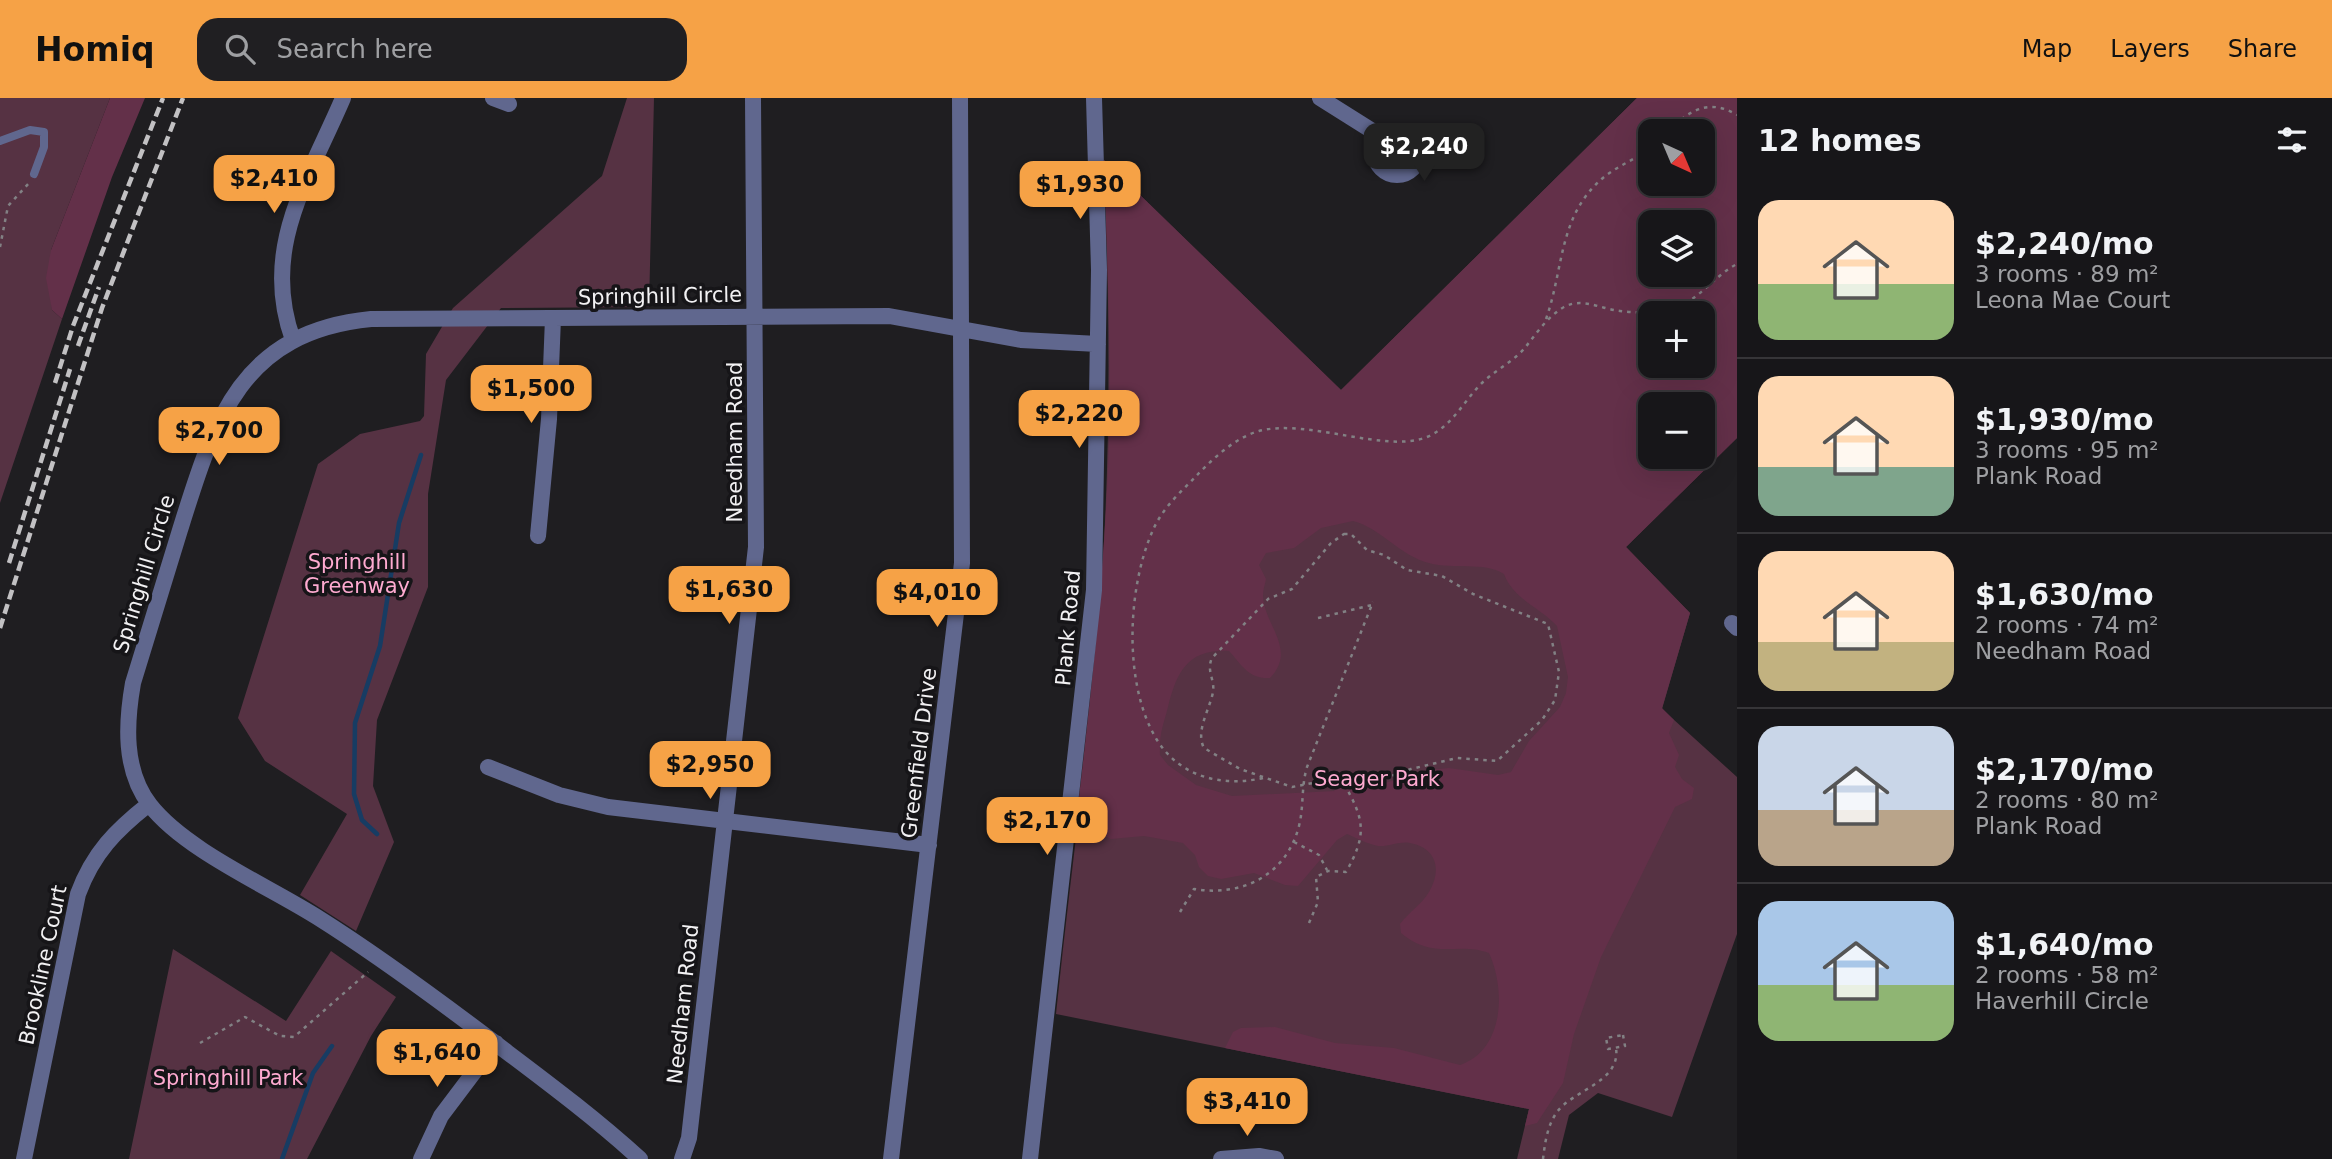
<!DOCTYPE html>
<html lang="en">
<head>
<meta charset="utf-8">
<style>
  :root { --surface:#171619; --page:#201f22; --text:#f1f3f6; --muted:#9e9fa2; --line:#363538; --accent:#f6a246 }
  body { margin:0; font-family:"DejaVu Sans",sans-serif; background:var(--page); color:var(--text); height:100vh; display:flex; flex-direction:column; font-size:26px; white-space:nowrap }
  * { box-sizing:border-box; margin:0 }
  p { font-size:23px; color:var(--muted) }
  .icon { flex:none; width:38px; height:38px; fill:none; stroke:currentColor; stroke-width:2; stroke-linecap:round; stroke-linejoin:round }
  .map { position:relative; flex:1; overflow:hidden }
  .side { display:flex; flex-direction:column; background:var(--surface); width:595px }
  .side>* { flex:none }
  .needle { width:46px; rotate:136deg }
  .buttons { position:absolute; left:1638px; top:21px; display:grid; gap:14px }
  .buttons a { display:grid; place-items:center; width:77px; height:77px; border-radius:14px; background:var(--surface); box-shadow:0 7px 28px #0002,0 0 0 2px var(--line); font-size:35px }
  .price { position:absolute; translate:-50% -60px; padding:0 16px; border-radius:14px; background:var(--accent); color:#111; font-size:23px; line-height:46px; filter:drop-shadow(0 2px 4px #0008) }
  .price::after { content:''; position:absolute; left:50%; top:42px; width:21px; height:16px; margin-left:-10px; background:inherit; clip-path:polygon(0 0,100% 0,50% 100%) }
  .price.selected { background:#222; color:#fff }
  ul { padding:0; list-style:none }
  li { display:flex; align-items:center; gap:21px; height:175px; padding:0 21px }
  li+li { border-top:2px solid var(--line) }
  li span { display:grid; place-items:center; flex:none; width:196px; height:140px; border-radius:21px; color:#555 }
  li>.icon { margin-inline-start:auto }
  span .icon { width:84px; height:84px; fill:#fffc; stroke-width:1 }
  li b { font-size:30px }
  h2 { display:flex; justify-content:space-between; align-items:center; height:84px; padding:0 21px; font-size:30px }
  header { display:flex; align-items:center; gap:42px; box-sizing:border-box; height:98px; padding:0 35px; background:var(--accent); color:#111 }
  header strong { font-size:33px }
  nav { display:flex; gap:38px; margin-inline-start:auto; font-size:24px }
  .search { width:490px; height:63px; background:var(--page); display:flex; align-items:center; gap:18px; box-sizing:border-box; padding:0 24px; border-radius:21px; color:var(--muted); font-size:26px }
  main { display:flex; flex:1; min-height:0 }
  .map>svg:first-child { display:block }
  .green { fill:#563243; fill-rule:evenodd }
  .forest { fill:#633049; fill-rule:evenodd }
  .lines { fill:none; stroke-linecap:round; stroke-linejoin:round }
  .stream { stroke:#173c63; stroke-width:4.5 }
  .path { stroke:#828184; stroke-width:2.5; stroke-dasharray:3.5 5; stroke-linecap:butt }
  .service { stroke:#60678e; stroke-width:8 }
  .minor { stroke:#60678e; stroke-width:16 }
  .rail { stroke:#c2c1c3; stroke-width:4.5; stroke-dasharray:10 5; stroke-linecap:butt }
  .labels { text-anchor:middle; stroke-width:7; stroke-linejoin:round; paint-order:stroke }
  .street-label { font-size:21px; fill:#f2f1f3; stroke:#161518 }
  .park-label { font-size:21px; fill:#feaad0; stroke:#161518 }
</style>
</head>
<body>
<header>
<strong>Homiq</strong>
<div class="search"><svg class="icon" aria-label="search" viewBox="0 0 24 24"><circle cx="10" cy="10" r="6"/><path d="M15 15l6 6"/></svg>Search here</div>
<nav><a>Map</a><a>Layers</a><a>Share</a></nav>
</header>
<main>
<div class="map">
<svg width="1737" height="1061" viewBox="0 0 1737 1061">
  <rect width="100%" height="100%" fill="#1f1e21"/>
  <path class="green" d="M0,0H110L51,152L52,212L62,221L0,405Z
    M627,0H654L649,209L501,210L446,282L428,396V489L377,622L373,688L394,744L356,833L300,797L347,716L265,663L238,620L318,366L360,336L420,323L424,318L426,256L453,210L602,78Z
    M1637,0H1737V340L1626,449L1690,515L1662,611L1737,679V836L1672,1019L1598,995L1569,1017L1558,1061H1517L1529,1011L1056,916C1072,758 1096,601 1104,443C1111,316 1109,189 1104,62L1341,292ZM1650,33H1703V86H1650ZM1650,124H1703V177H1650ZM1650,215H1703V268H1650ZM1650,306H1703V359H1650Z
    M173,851L286,923L331,853L396,899L371,938L307,1061H129Z"/>
  <path class="forest" d="M110,0H145L112,79L62,221L52,212L46,180L51,152Z
    M1637,0H1737V340L1626,449L1690,515L1662,610L1674,622L1669,635L1679,657L1675,669L1682,681L1694,690L1692,701L1675,709L1601,859L1574,936L1563,985L1537,1025L1525,1028L1529,1011L1225,950L1233,934L1241,930L1275,929L1335,945L1394,950L1460,967C1504,952 1506,892 1489,855C1457,843 1435,863 1401,835L1400,826C1409,814 1422,806 1429,794C1442,772 1437,750 1410,745C1400,743 1388,749 1378,748C1368,746 1356,740 1347,736L1337,742L1298,788L1285,787L1254,775L1221,781L1208,778L1199,769L1195,757L1183,745L1144,738L1111,741L1076,724C1091,598 1105,471 1109,344C1111,250 1107,156 1104,62L1341,292ZM1650,33H1703V86H1650ZM1650,124H1703V177H1650ZM1650,215H1703V268H1650ZM1650,306H1703V359H1650ZM1353,423C1381,430 1400,458 1429,465C1454,472 1483,463 1504,476C1514,502 1540,509 1557,528L1568,579L1566,595L1560,609L1529,643L1511,674L1498,677L1449,670L1428,672L1378,687L1329,688L1335,693L1232,698L1196,687L1168,667L1160,657C1159,636 1163,628 1168,609C1177,573 1188,551 1229,553C1242,567 1248,581 1270,580C1298,551 1263,526 1263,497C1263,492 1265,486 1266,481L1259,467L1266,455L1294,450L1321,430Z"/>
  <g class="lines">
    <path class="stream" d="M377,736L362,722L354,696L355,625L380,548L399,425L421,357
      M282,1061L313,975L332,948"/>
    <path class="path" d="M1669,33C1689,12 1710,0 1737,17
      M0,149L8,108L29,85
      M1546,221C1564,171 1558,117 1604,79C1618,68 1635,61 1650,51
      M1344,436H1351L1367,452L1384,457L1407,472L1442,478L1473,496L1548,526L1559,574L1555,602L1542,622L1497,663L1457,660L1411,671L1374,684H1318L1292,689L1240,671L1204,650C1195,633 1210,611 1213,594C1215,581 1206,573 1212,560L1268,501L1292,491L1331,445Z
      M1318,520L1372,507
      M1263,680C1223,689 1181,680 1157,642C1123,587 1127,490 1153,432C1163,409 1183,392 1199,375C1216,358 1235,340 1259,333C1308,320 1385,356 1427,339C1453,328 1464,302 1483,284C1496,272 1512,264 1524,251C1536,236 1547,219 1564,209C1582,199 1601,211 1620,213C1635,215 1653,215 1667,212C1696,207 1712,179 1737,166
      M1294,744L1319,757L1327,772
      M1180,814L1194,791C1241,799 1286,778 1299,728C1304,708 1301,689 1307,669L1373,504
      M1309,825L1318,804L1316,779L1328,773L1346,774C1367,737 1365,722 1344,686
      M1623,937L1625,948L1608,951L1606,940Z
      M200,945L245,919L280,938L294,939L368,874
      M1543,1061C1545,1045 1547,1028 1557,1014C1573,992 1621,984 1616,950"/>
    <path class="service" d="M0,43L30,32L44,34V49L34,76"/>
    <path class="minor" d="M493,0L509,6
      M1320,0L1382,39
      M1375 55a22 22 0 1 1 44 0a22 22 0 1 1-44 0Z
      M293,242C260,151 308,82 343,0
      M538,438L549,321L553,220
      M1732,525L1737,530
      M488,669L559,697L608,709L929,747
      M24,1061L78,796C93,755 116,732 149,706
      M421,1061L441,1018L496,945
      M640,1061C594,1019 544,982 495,945C437,901 379,858 317,819C268,788 185,752 150,707C123,672 126,625 133,585C149,534 164,483 180,432C214,323 240,234 371,221L889,218L1021,242L1098,246
      M682,1061L689,1040L756,449L753,0
      M891,1061L962,465L960,0
      M1030,1061L1094,492L1099,172L1094,0
      M1221,1061L1259,1058L1276,1061"/>
    <path class="rail" d="M78,248L99,189
      M55,285L73,228L163,0
      M9,465L70,271
      M0,530L102,210L183,0"/>
  </g>
  <g class="labels">
    <g class="street-label">
      <text transform="translate(660 198) rotate(-1)" y="7">Springhill Circle</text>
      <text transform="translate(735 344) rotate(-90)" y="7">Needham Road</text>
      <text transform="translate(144 476) rotate(-73)" y="7">Springhill Circle</text>
      <text transform="translate(1068 530) rotate(-85)" y="7">Plank Road</text>
      <text transform="translate(919 655) rotate(-83)" y="7">Greenfield Drive</text>
      <text transform="translate(43 867) rotate(-78)" y="7">Brookline Court</text>
      <text transform="translate(683 906) rotate(-84)" y="7">Needham Road</text>
    </g>
    <g class="park-label">
      <text x="357" y="471">Springhill<tspan x="357" dy="24">Greenway</tspan></text>
      <text x="1377" y="688">Seager Park</text>
      <text x="228" y="987">Springhill Park</text>
    </g>
  </g>
</svg>
<div class="buttons">
<a><svg class="needle" viewBox="-14 -14 28 28"><path d="M0-13l5 13h-10z" fill="#e53935"/><path d="M0 13l5-13h-10z" fill="#9e9fa2"/></svg></a>
<a><svg class="icon" aria-label="layers" viewBox="0 0 24 24"><path d="M12 4l9 5-9 5-9-5zM3 14l9 5 9-5"/></svg></a>
<a>+</a>
<a>−</a>
</div>
<b class="price selected" style="left:1424px;top:85px">$2,240</b>
<b class="price" style="left:274px;top:117px">$2,410</b>
<b class="price" style="left:1080px;top:123px">$1,930</b>
<b class="price" style="left:531px;top:327px">$1,500</b>
<b class="price" style="left:1079px;top:352px">$2,220</b>
<b class="price" style="left:219px;top:369px">$2,700</b>
<b class="price" style="left:729px;top:528px">$1,630</b>
<b class="price" style="left:937px;top:531px">$4,010</b>
<b class="price" style="left:710px;top:703px">$2,950</b>
<b class="price" style="left:1047px;top:759px">$2,170</b>
<b class="price" style="left:437px;top:991px">$1,640</b>
<b class="price" style="left:1247px;top:1040px">$3,410</b>
</div>
<section class="side">
<h2>12 homes<svg class="icon" aria-label="filters" viewBox="0 0 24 24"><path d="M4 7h16M4 17h16"/><circle cx="9" cy="7" r="2"/><circle cx="15" cy="17" r="2"/></svg></h2>
<ul>
<li><span style="background:linear-gradient(#ffd9b3 60%,#8fb573 0)"><svg class="icon" aria-label="home" viewBox="0 0 24 24"><path d="M3 11l9-7 9 7M6 9v11h12V9"/></svg></span><div><b>$2,240/mo</b><p>3 rooms · 89 m²</p><p>Leona Mae Court</p></div></li>
<li><span style="background:linear-gradient(#ffd9b3 65%,#7fa58c 0)"><svg class="icon" aria-label="home" viewBox="0 0 24 24"><path d="M3 11l9-7 9 7M6 9v11h12V9"/></svg></span><div><b>$1,930/mo</b><p>3 rooms · 95 m²</p><p>Plank Road</p></div></li>
<li><span style="background:linear-gradient(#ffd9b3 65%,#c2b280 0)"><svg class="icon" aria-label="home" viewBox="0 0 24 24"><path d="M3 11l9-7 9 7M6 9v11h12V9"/></svg></span><div><b>$1,630/mo</b><p>2 rooms · 74 m²</p><p>Needham Road</p></div></li>
<li><span style="background:linear-gradient(#c9d6e8 60%,#b9a48a 0)"><svg class="icon" aria-label="home" viewBox="0 0 24 24"><path d="M3 11l9-7 9 7M6 9v11h12V9"/></svg></span><div><b>$2,170/mo</b><p>2 rooms · 80 m²</p><p>Plank Road</p></div></li>
<li><span style="background:linear-gradient(#a9c7e8 60%,#8fb573 0)"><svg class="icon" aria-label="home" viewBox="0 0 24 24"><path d="M3 11l9-7 9 7M6 9v11h12V9"/></svg></span><div><b>$1,640/mo</b><p>2 rooms · 58 m²</p><p>Haverhill Circle</p></div></li>
</ul>
</section>
</main>
</body>
</html>
